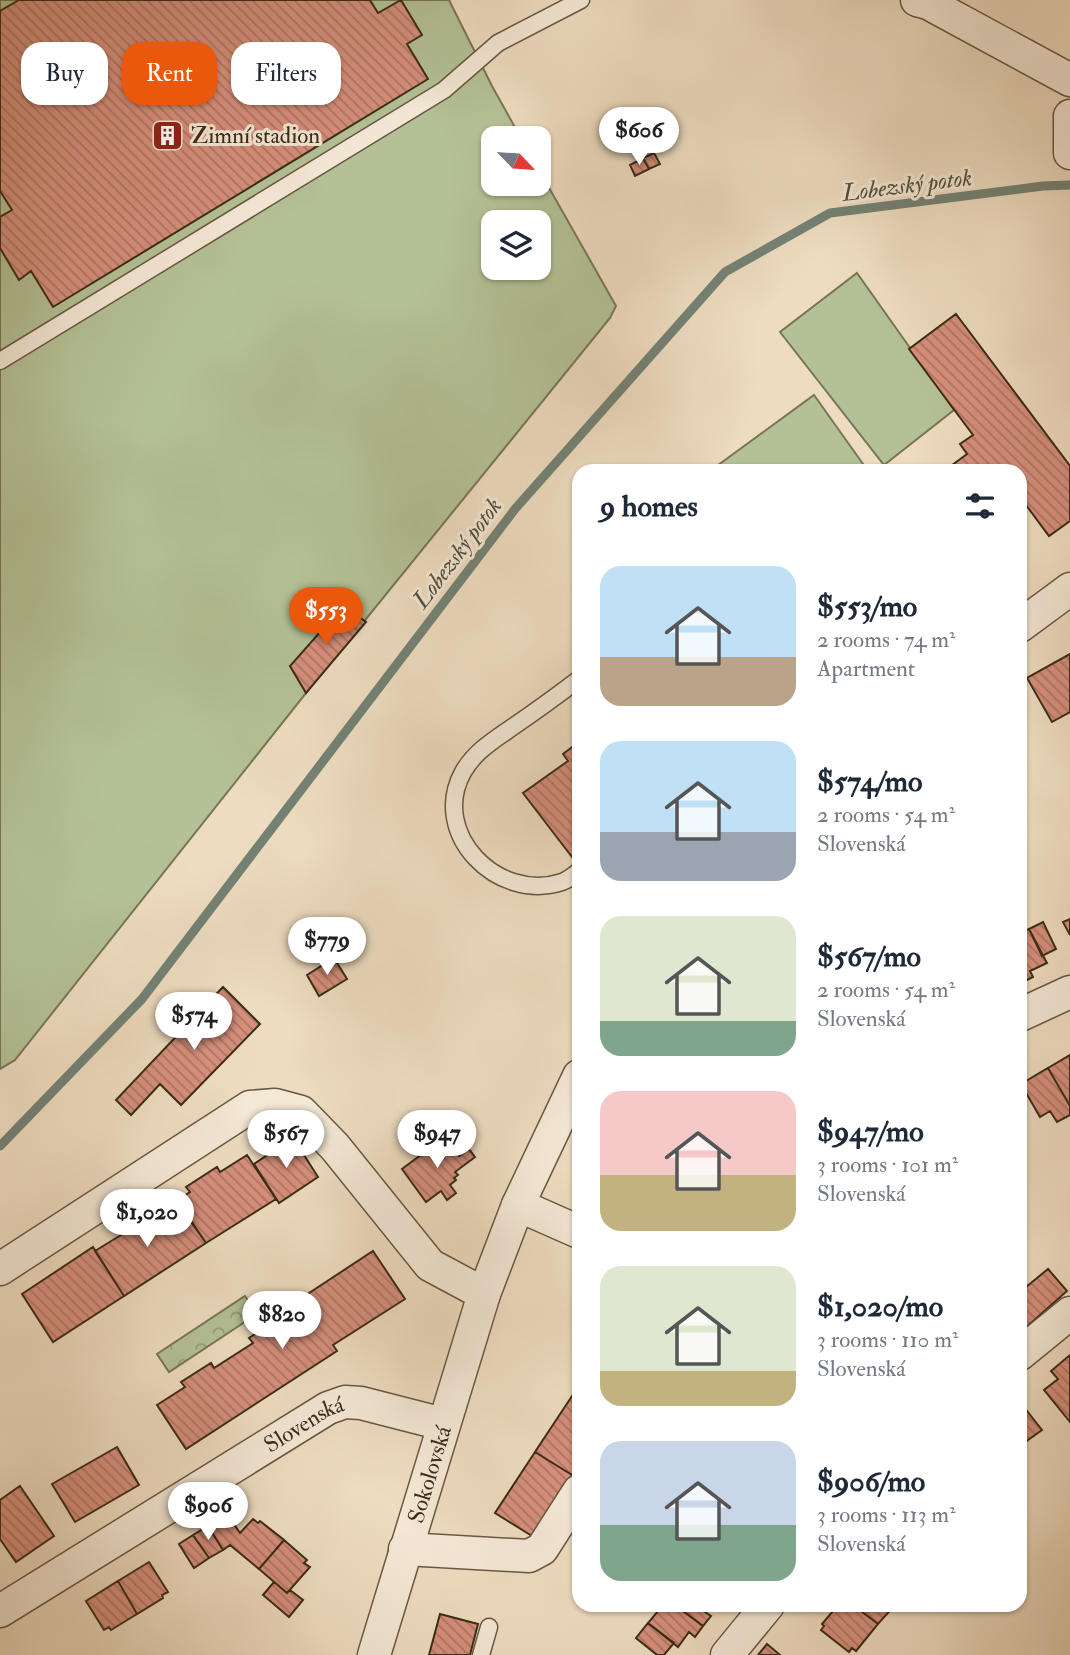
<!DOCTYPE html>
<html lang="en">
<head>
<meta charset="utf-8">
<style>
  :root { --surface:#fff; --page:#f6f6f7; --text:#1f2937; --muted:#747a83; --accent:#ea580c }
  body { margin:0; font-family:"IM FELL Double Pica",serif; background:var(--page); color:var(--text); height:100vh; display:flex; flex-direction:column; font-size:26px; white-space:nowrap }
  * { box-sizing:border-box; margin:0 }
  p { font-size:23px; color:var(--muted) }
  .icon { flex:none; width:38px; height:38px; fill:none; stroke:currentColor; stroke-width:2; stroke-linecap:round; stroke-linejoin:round }
  .map { position:relative; flex:1; overflow:hidden }
  .details { position:absolute; left:572px; top:464px; width:455px; height:1148px; display:flex; flex-direction:column; background:var(--surface); border-radius:21px; box-shadow:0 2px 5px #0004 }
  .details>* { flex:none }
  .guide { position:absolute; left:21px; top:42px; width:446px; height:63px; display:flex; gap:14px }
  .needle { width:46px; rotate:115deg }
  .fabs { position:absolute; left:481px; top:126px; display:grid; gap:14px }
  .fabs a { display:grid; place-items:center; width:70px; height:70px; border-radius:14px; background:var(--surface); box-shadow:0 2px 5px #0004; font-size:35px }
  .price { position:absolute; translate:-50% -60px; padding:0 16px; border-radius:24px; background:#fff; color:#222; font-size:23px; line-height:46px; filter:drop-shadow(0 2px 4px #0008) }
  .price::after { content:''; position:absolute; left:50%; top:42px; width:21px; height:16px; margin-left:-10px; background:inherit; clip-path:polygon(0 0,100% 0,50% 100%) }
  .price.current { background:var(--accent); color:#fff }
  ul { padding:0; list-style:none }
  li { display:flex; align-items:center; gap:21px; height:175px; padding:0 28px }
  li span { display:grid; place-items:center; flex:none; width:196px; height:140px; border-radius:21px; color:#555 }
  li>.icon { margin-inline-start:auto }
  span .icon { width:84px; height:84px; fill:#fffc; stroke-width:1 }
  li b { font-size:30px }
  h2 { display:flex; justify-content:space-between; align-items:center; height:84px; padding:0 28px; font-size:30px }
  .chip { padding:0 24px; border-radius:21px; background:var(--surface); box-shadow:0 2px 5px #0004; font-size:24px; line-height:63px }
  .chip.current { background:var(--accent); color:#fff }
  .map>svg:first-child { display:block }
  .park { fill:url(#park-crowns); stroke:#787656; stroke-width:2 }
  .garden { fill:#b4c196; stroke:#787656; stroke-width:2; fill-rule:evenodd }
  .lines { fill:none; stroke-linecap:round; stroke-linejoin:round }
  .stream { stroke:#738275; stroke-width:9 }
  .building { fill:url(#building-back-hatch); stroke:#3b2c17; stroke-width:2 }
  .service-casing { stroke:#685841; stroke-width:19 }
  .minor-casing { stroke:#685841; stroke-width:35 }
  .service { stroke:#f4e8d6; stroke-width:16 }
  .minor { stroke:#f4e8d6; stroke-width:32 }
  .labels { text-anchor:middle; stroke-width:6; stroke-linejoin:round; paint-order:stroke }
  .poi-label { font-size:23px; fill:#3b2c17; stroke:#f4e8d6; text-anchor:start }
  .street-label { font-size:23px; fill:#3b2c17; stroke:#f4e8d6 }
  .water-label { font-size:24px; font-style:italic; fill:#52503e; stroke:#f4e8d6 }
</style>
</head>
<body>
<div class="map">
<svg width="1070" height="1655" viewBox="0 0 1070 1655">
  <defs>
    <pattern id="park-crowns" width="20" height="18" patternUnits="userSpaceOnUse" patternTransform="scale(1.75)"><rect width="20" height="18" fill="#b4c196"/><path d="M2 6a3 3 0 1 1 6 0M12 15a3 3 0 1 1 6 0" fill="none" stroke="#949d79"/></pattern>
    <pattern id="building-back-hatch" width="6" height="6" patternUnits="userSpaceOnUse" patternTransform="scale(1.75)"><rect width="6" height="6" fill="#d68f7c"/><path d="M-1 5l2 2M0 0l6 6M5-1l2 2" fill="none" stroke="#af7565"/></pattern>
  </defs>
  <rect width="100%" height="100%" fill="#eedcc0"/>
  <filter id="stains"><feTurbulence type="fractalNoise" baseFrequency=".00286" numOctaves="4"/><feColorMatrix values="0 0 0 0 .2 0 0 0 0 .09 0 0 0 0 .02 0 0 0 .5 -.17"/></filter>
  <radialGradient id="worn" r=".72"><stop offset=".6" stop-color="#630" stop-opacity="0"/><stop offset="1" stop-color="#630" stop-opacity=".3"/></radialGradient>
  <path class="park" d="M245,1296L257,1314L169,1372L157,1354Z"/>
  <path class="garden" d="M0,0H449L492,86L521,138H494V184H539V170L616,306L610,318L306,693L15,1060L0,1069ZM494,222H539V268H494Z
    M857,273L954,410L884,465L780,332Z
    M814,395L868,471H710Z"/>
  <g class="lines">
    <path class="stream" d="M0,1146L142,999L515,509L725,272L830,213L1043,186L1070,185"/>
  </g>
  <path class="building" d="M19,0H370L378,13L401,0L422,35L407,44L428,79L53,307L31,271L19,280L0,248V217L12,210L0,191V11Z
    M654,153L660,164L649,169L643,158Z
    M643,158L649,169L635,176L630,165Z
    M956,314L1070,466V521L1049,536L1020,497V471H944L967,454L960,444L973,435L909,349Z
    M343,606L366,622L306,693L290,666Z
    M1070,654V712L1052,722L1027,678Z
    M575,745L579,751V856L575,861L523,793L568,761L563,754Z
    M1070,919V935L1063,922Z
    M1043,922L1056,949L1042,956L1029,929Z
    M1029,929L1047,963L1030,971L1033,977L1021,983L1020,933Z
    M334,958L347,979L319,996L307,975Z
    M223,987L260,1024L181,1105L160,1084L131,1115L116,1100Z
    M1070,1055V1106L1048,1068Z
    M1048,1068L1070,1106V1115L1057,1122L1050,1111L1040,1117L1021,1084Z
    M445,1137L459,1156L469,1149L475,1157L455,1172L458,1175L454,1178L456,1180L450,1185L456,1193L447,1200L441,1191L426,1202L402,1169Z
    M293,1138L318,1177L279,1203L254,1164Z
    M247,1155L276,1199L206,1243L191,1221L178,1230L164,1209L190,1192L186,1187L217,1167L220,1172Z
    M147,1209L151,1217L164,1209L178,1230L191,1222L206,1243L124,1296L95,1251L121,1235L118,1229Z
    M93,1247L124,1296L53,1342L22,1294Z
    M373,1251L405,1299L333,1345L337,1351L186,1449L157,1405L185,1387L181,1382L211,1363L214,1368L253,1343L249,1338L279,1318L283,1323L309,1307L303,1297Z
    M1048,1269L1067,1291L1022,1331L1020,1292Z
    M1070,1355V1422L1044,1390L1058,1379L1051,1371Z
    M576,1390L579,1393V1464L572,1475L535,1452Z
    M1020,1402L1042,1430L1021,1445H1020Z
    M117,1447L139,1485L75,1522L52,1484Z
    M535,1452L572,1475L532,1536L495,1513Z
    M20,1486L54,1536L16,1562L0,1539V1500Z
    M227,1514L240,1533L253,1519L258,1523L260,1521L284,1540L259,1569L230,1545L223,1550L208,1526Z
    M208,1526L223,1550L209,1558L193,1535Z
    M193,1535L209,1558L194,1568L179,1544Z
    M284,1540L307,1560L304,1563L310,1567L287,1593L259,1569Z
    M149,1562L168,1592L162,1595L163,1598L137,1614L118,1581Z
    M118,1581L137,1614L111,1630L109,1627L104,1630L86,1601Z
    M274,1582L287,1593L290,1590L303,1600L289,1617L263,1595Z
    M663,1605H675L703,1626L695,1637L689,1632L678,1647L648,1623Z
    M675,1605H711L705,1612L711,1616L703,1626Z
    M838,1605H853L878,1624L856,1651L852,1648L849,1652L821,1630L824,1626L822,1624Z
    M853,1605H895L878,1624Z
    M440,1614L478,1624L470,1655H429Z
    M648,1623L674,1643L664,1655H657L636,1638Z
    M767,1644L780,1655H758Z"/>
  <g class="lines">
    <defs>
      <path id="service" d="M0,361L444,90L498,43L581,0
        M579,679C558,695 536,711 514,726C494,740 475,751 463,772C429,834 498,903 562,882C568,880 574,875 579,871
        M481,1655L489,1627"/>
      <g id="minor">
        <path d="M917,0L928,3L1070,80"/>
        <path d="M1070,116V153"/>
        <path d="M1020,626L1070,589"/>
        <path d="M1020,1015L1070,992"/>
        <path d="M518,1205L579,1232"/>
        <path d="M0,1269L250,1107L275,1105L301,1112L335,1147L430,1265L484,1294"/>
        <path d="M1020,1354L1070,1313"/>
        <path d="M405,1549L529,1556L542,1549L579,1491"/>
        <path id="s1" d="M0,1611L328,1408L345,1402L361,1403L443,1424"/>
        <path id="s2" d="M374,1655L484,1294L518,1205L579,1076"/>
        <path d="M727,1655L768,1605"/>
      </g>
    </defs>
    <use href="#service" class="service-casing"/>
    <use href="#minor" class="minor-casing"/>
    <use href="#service" class="service"/>
    <use href="#minor" class="minor"/>
  </g>
  <defs>
    <symbol id="building-square" viewBox="-11 -11 22 22"><rect x="-9" y="-9" width="18" height="18" rx="4" fill="#8f2418" stroke="#f4e8d6"/><path d="M-4-6H4V6H1V3H-1V6H-4ZM-2.5-4.3h1.7v1.8h-1.7ZM.8-4.3h1.7v1.8H.8ZM-2.5-1h1.7V.8h-1.7ZM.8-1h1.7V.8H.8Z" fill="#fff"/></symbol>
  </defs>
  <g fill-rule="evenodd">
    <use href="#building-square" x="150" y="118" width="35" height="35"/>
  </g>
  <g class="labels">
    <g class="poi-label">
      <text x="191" y="143">Zimní stadion</text>
    </g>
    <g class="street-label">
      <text dy="8" stroke="none"><textPath href="#s1" startOffset="357">Slovenská</textPath></text>
      <text dy="8" stroke="none"><textPath href="#s2" startOffset="189">Sokolovská</textPath></text>
    </g>
    <g class="water-label">
      <text transform="translate(907 185) rotate(-7)" y="8">Lobezský potok</text>
      <text transform="translate(457 553) rotate(-53)" y="8">Lobezský potok</text>
    </g>
  </g>
  <rect width="100%" height="100%" filter="url(#stains)"/>
  <rect width="100%" height="100%" fill="url(#worn)"/>
</svg>
<div class="fabs">
<a><svg class="needle" viewBox="-14 -14 28 28"><path d="M0-13l5 13h-10z" fill="#e53935"/><path d="M0 13l5-13h-10z" fill="#747a83"/></svg></a>
<a><svg class="icon" aria-label="layers" viewBox="0 0 24 24"><path d="M12 4l9 5-9 5-9-5zM3 14l9 5 9-5"/></svg></a>
</div>
<b class="price" style="left:639px;top:167px">$606</b>
<b class="price current" style="left:326px;top:647px">$553</b>
<b class="price" style="left:327px;top:977px">$779</b>
<b class="price" style="left:194px;top:1052px">$574</b>
<b class="price" style="left:286px;top:1170px">$567</b>
<b class="price" style="left:437px;top:1170px">$947</b>
<b class="price" style="left:147px;top:1249px">$1,020</b>
<b class="price" style="left:282px;top:1351px">$820</b>
<b class="price" style="left:208px;top:1542px">$906</b>
<div class="guide">
<a class="chip">Buy</a>
<a class="chip current">Rent</a>
<a class="chip">Filters</a>
</div>
<section class="details">
<h2>9 homes<svg class="icon" aria-label="filters" viewBox="0 0 24 24"><path d="M4 7h16M4 17h16"/><circle cx="9" cy="7" r="2"/><circle cx="15" cy="17" r="2"/></svg></h2>
<ul>
<li><span style="background:linear-gradient(#bfe0f5 65%,#b9a48a 0)"><svg class="icon" aria-label="home" viewBox="0 0 24 24"><path d="M3 11l9-7 9 7M6 9v11h12V9"/></svg></span><div><b>$553/mo</b><p>2 rooms · 74 m²</p><p>Apartment</p></div></li>
<li><span style="background:linear-gradient(#bfe0f5 65%,#9aa5b1 0)"><svg class="icon" aria-label="home" viewBox="0 0 24 24"><path d="M3 11l9-7 9 7M6 9v11h12V9"/></svg></span><div><b>$574/mo</b><p>2 rooms · 54 m²</p><p>Slovenská</p></div></li>
<li><span style="background:linear-gradient(#dfe7d0 75%,#7fa58c 0)"><svg class="icon" aria-label="home" viewBox="0 0 24 24"><path d="M3 11l9-7 9 7M6 9v11h12V9"/></svg></span><div><b>$567/mo</b><p>2 rooms · 54 m²</p><p>Slovenská</p></div></li>
<li><span style="background:linear-gradient(#f6c9c9 60%,#c2b280 0)"><svg class="icon" aria-label="home" viewBox="0 0 24 24"><path d="M3 11l9-7 9 7M6 9v11h12V9"/></svg></span><div><b>$947/mo</b><p>3 rooms · 101 m²</p><p>Slovenská</p></div></li>
<li><span style="background:linear-gradient(#dfe7d0 75%,#c2b280 0)"><svg class="icon" aria-label="home" viewBox="0 0 24 24"><path d="M3 11l9-7 9 7M6 9v11h12V9"/></svg></span><div><b>$1,020/mo</b><p>3 rooms · 110 m²</p><p>Slovenská</p></div></li>
<li><span style="background:linear-gradient(#c9d6e8 60%,#7fa58c 0)"><svg class="icon" aria-label="home" viewBox="0 0 24 24"><path d="M3 11l9-7 9 7M6 9v11h12V9"/></svg></span><div><b>$906/mo</b><p>3 rooms · 113 m²</p><p>Slovenská</p></div></li>
</ul>
</section>
</div>
</body>
</html>
